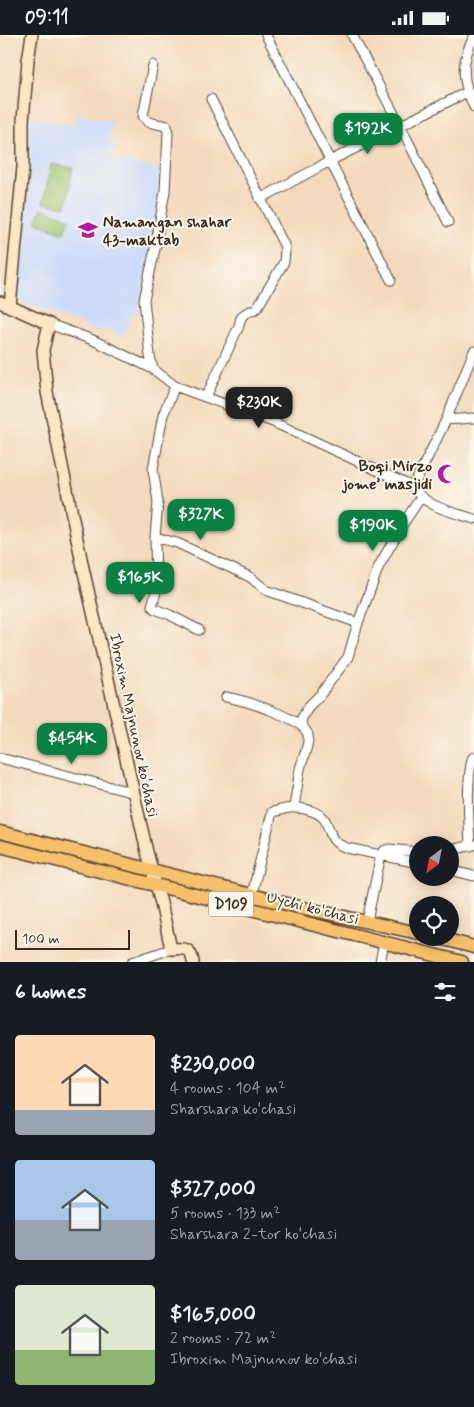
<!DOCTYPE html>
<html lang="en">
<head>
<meta charset="utf-8">
<style>
  :root { --surface:#171b24; --page:#242831; --text:#f1f3f6; --muted:#9ea1a6; --accent:#0b8043 }
  body { margin:0; font-family:Mynerve,sans-serif; background:var(--page); color:var(--text); height:100vh; display:flex; flex-direction:column; font-size:19px; white-space:nowrap }
  * { box-sizing:border-box; margin:0 }
  p { font-size:16px; color:var(--muted) }
  .icon { flex:none; width:28px; height:28px; fill:none; stroke:currentColor; stroke-width:2; stroke-linecap:round; stroke-linejoin:round }
  .map { position:relative; height:927px; overflow:hidden }
  .drawer { display:flex; flex-direction:column; background:var(--surface); flex:1 }
  .drawer>* { flex:none }
  .needle { width:32px; rotate:212deg }
  .controls { position:absolute; left:409px; top:801px; display:grid; gap:10px }
  .controls a { display:grid; place-items:center; width:50px; height:50px; border-radius:50%; background:var(--surface); box-shadow:0 2px 12px #0003; font-size:25px }
  .scale { position:absolute; left:15px; bottom:12px; width:115px; box-sizing:border-box; padding-left:5px; border:2px solid #3b2a1e; border-top:0; font-size:14px; line-height:18px; white-space:nowrap; color:#3b2a1e; -webkit-text-stroke:4px #fbf7ec; paint-order:stroke }
  .price { position:absolute; translate:-50% -42px; padding:0 11px; border-radius:10px; background:var(--accent); color:#fff; font-size:16px; line-height:32px; filter:drop-shadow(0 1px 2px #0008) }
  .price::after { content:''; position:absolute; left:50%; top:30px; width:15px; height:11px; margin-left:-8px; background:inherit; clip-path:polygon(0 0,100% 0,50% 100%) }
  .price.selected { background:#222; color:#fff }
  ul { padding:0; list-style:none }
  li { display:flex; align-items:center; gap:15px; height:125px; padding:0 15px }
  li span { display:grid; place-items:center; flex:none; width:140px; height:100px; border-radius:5px; color:#555 }
  li>.icon { margin-inline-start:auto }
  span .icon { width:60px; height:60px; fill:#fffc; stroke-width:1 }
  li b { font-size:21px }
  h2 { display:flex; justify-content:space-between; align-items:center; height:60px; padding:0 15px; font-size:21px }
  .status { display:flex; justify-content:space-between; align-items:center; height:35px; padding:0 25px; background:var(--surface); direction:ltr }
  .status svg { height:14px; fill:currentColor }
  .map>svg:first-child { display:block }
  .built { fill:#cddbfa }
  .green { fill:#99c16d; stroke:#6a7646 }
  .lines { fill:none; stroke-linecap:round; stroke-linejoin:round }
  .street-casing { stroke:#574436; stroke-width:11 }
  .secondary-casing { stroke:#574436; stroke-width:14 }
  .primary-casing { stroke:#574436; stroke-width:15 }
  .street { stroke:#fff; stroke-width:9 }
  .secondary { stroke:#fce6c4; stroke-width:11 }
  .primary { stroke:#f7c06c; stroke-width:12 }
  .labels { text-anchor:middle; stroke-width:4; stroke-linejoin:round; paint-order:stroke }
  .shield { fill:#fbf7ec; stroke:#75685c; stroke-width:1 }
  .shield-label { font-size:15px; font-weight:bold; fill:#3b2a1e }
  .poi-label { font-size:16px; font-weight:bold; fill:#3b2a1e; stroke:#fbf7ec; text-anchor:start }
  .street-label { font-size:16px; fill:#3b2a1e; stroke:#fbf7ec }
</style>
</head>
<body>
<div class="status"><b>09:11</b><svg viewBox="0 0 49 12"><path d="M0 12V9h3v3zM5 12V6h3v6zM10 12V3h3v9zM15 12V0h3v12zM26 1h20v11H26zM47 4h2v5h-2z"/></svg></div>
<div class="map">
<svg width="474" height="927" viewBox="0 0 474 927">
  <rect width="100%" height="100%" fill="#fbf7ec"/>
  <filter id="ink" filterUnits="userSpaceOnUse"><feTurbulence type="fractalNoise" baseFrequency=".02" numOctaves="2"/><feDisplacementMap in="SourceGraphic" scale="10" xChannelSelector="R" yChannelSelector="G"/><feConvolveMatrix kernelMatrix="1 2 1 2 8 2 1 2 1" color-interpolation-filters="sRGB"/></filter>
  <filter id="wash" filterUnits="userSpaceOnUse"><feTurbulence type="fractalNoise" baseFrequency=".0096" numOctaves="4" result="noise"/><feDisplacementMap in="SourceGraphic" scale="20" xChannelSelector="R" yChannelSelector="G"/><feGaussianBlur stdDeviation="1.12" result="paint"/><feColorMatrix in="noise" values="0 0 0 0 0 0 0 0 0 0 0 0 0 0 0 0 0 1.4 0 .05"/><feComposite in="paint" operator="in"/></filter>
  <g filter="url(#wash)">
    <rect width="100%" height="100%" fill="#f4dabd"/>
    <path class="built" d="M76,80L113,86L109,105L114,107L112,123L164,136L152,217L140,268L137,279L132,278L123,301L103,293L100,297L16,265L29,82L74,90Z"/>
    <path class="green" d="M51,129L73,133L66,172L43,168Z
      M42,173L70,184L64,198L36,187Z"/>
  </g>
  <g filter="url(#ink)">
    <g class="lines">
      <defs>
        <path id="street" d="M266,0L391,245
          M352,0L400,90L448,187
          M474,2C460,27 462,47 474,72
          M153,30L143,81L148,87L167,91L168,99L165,156L155,214L144,265L150,321L153,334
          M260,164L330,126L467,57
          M49,289L93,305L153,334L175,351L273,387L413,452C425,472 453,477 474,484
          M175,351L163,380L153,434L158,467L155,502L177,508L250,542L266,555L358,588
          M206,362L239,291C241,276 247,279 257,273L284,227L285,215L284,210L211,64
          M446,385L474,383
          M413,452L446,385L474,316
          M155,502L156,557L152,571L155,574L170,580L199,595
          M226,662C243,665 304,683 308,700C310,708 302,726 300,734C298,747 296,760 294,772
          M301,690L302,683L309,671L320,660L348,622L358,588L379,531L401,492L421,462
          M0,723L134,758
          M470,811C469,782 466,752 472,724L474,722
          M450,815L474,810
          M450,835L474,841
          M252,859L272,777C279,776 288,772 295,773C305,773 322,777 326,787C333,802 329,806 347,813L418,828
          M367,886L381,820L385,815L389,814L418,817
          M132,927L171,914
          M380,927L384,907"/>
        <path id="secondary" d="M0,267L49,289L43,315L47,357L83,533L147,817L161,868L171,914C184,913 191,912 193,927
          M10,272L23,132V86L28,25L32,0"/>
        <path id="primary" d="M0,797L299,872L418,898
          M0,811L462,927
          M436,902L474,912"/>
      </defs>
      <use href="#street" class="street-casing"/>
      <use href="#secondary" class="secondary-casing"/>
      <use href="#primary" class="primary-casing"/>
      <use href="#street" class="street"/>
      <use href="#secondary" class="secondary"/>
      <use href="#primary" class="primary"/>
    </g>
  </g>
  <defs>
    <symbol id="school-bare" viewBox="-9 -9 18 18"><path d="M0-5L7-2L0 1L-7-2ZM-4 1L0 2.5L4 1V4Q0 6-4 4Z" fill="#b5179e" stroke="#fbf7ec" stroke-width="2.5" paint-order="stroke"/></symbol>
    <symbol id="mosque-bare" viewBox="-9 -9 18 18"><path d="M3.5-4.9A6 6 0 1 0 3.5 4.9A5 5 0 1 1 3.5-4.9Z" fill="#b5179e" stroke="#fbf7ec" stroke-width="2.5" paint-order="stroke"/></symbol>
  </defs>
  <g fill-rule="evenodd">
    <use href="#school-bare" x="74" y="181" width="28" height="28"/>
    <use href="#mosque-bare" x="433" y="425" width="28" height="28"/>
  </g>
  <g class="labels">
    <rect class="shield" x="208.5" y="856.5" width="45" height="25" rx="4"/>
    <g class="shield-label">
      <text x="231" y="874">D109</text>
    </g>
    <g class="poi-label">
      <text x="103" y="192">Namangan shahar<tspan x="103" dy="18">43-maktab</tspan></text>
      <text x="432" y="436" text-anchor="end">Boqi Mirzo<tspan x="432" dy="18">jome’ masjidi</tspan></text>
    </g>
    <g class="street-label">
      <text transform="translate(135 690) rotate(78)" y="6">Ibroxim Majnunov koʻchasi</text>
      <text transform="translate(313 872) rotate(14)" y="6">Uychi ko'chasi</text>
    </g>
  </g>
</svg>
<div class="controls">
<a><svg class="needle" viewBox="-14 -14 28 28"><path d="M0-13l5 13h-10z" fill="#e53935"/><path d="M0 13l5-13h-10z" fill="#9ea1a6"/></svg></a>
<a><svg class="icon" aria-label="locate" viewBox="0 0 24 24"><circle cx="12" cy="12" r="6"/><path d="M12 2v4M12 18v4M2 12h4M18 12h4"/></svg></a>
</div>
<div class="scale">100 m</div>
<b class="price" style="left:368px;top:120px">$192K</b>
<b class="price selected" style="left:259px;top:394px">$230K</b>
<b class="price" style="left:201px;top:506px">$327K</b>
<b class="price" style="left:373px;top:517px">$190K</b>
<b class="price" style="left:140px;top:569px">$165K</b>
<b class="price" style="left:72px;top:730px">$454K</b>
</div>
<section class="drawer">
<h2>6 homes<svg class="icon" aria-label="filters" viewBox="0 0 24 24"><path d="M4 7h16M4 17h16"/><circle cx="9" cy="7" r="2"/><circle cx="15" cy="17" r="2"/></svg></h2>
<ul>
<li><span style="background:linear-gradient(#ffd9b3 75%,#9aa5b1 0)"><svg class="icon" aria-label="home" viewBox="0 0 24 24"><path d="M3 11l9-7 9 7M6 9v11h12V9"/></svg></span><div><b>$230,000</b><p>4 rooms · 104 m²</p><p>Sharshara koʻchasi</p></div></li>
<li><span style="background:linear-gradient(#a9c7e8 60%,#9aa5b1 0)"><svg class="icon" aria-label="home" viewBox="0 0 24 24"><path d="M3 11l9-7 9 7M6 9v11h12V9"/></svg></span><div><b>$327,000</b><p>5 rooms · 133 m²</p><p>Sharshara 2-tor koʻchasi</p></div></li>
<li><span style="background:linear-gradient(#dfe7d0 65%,#8fb573 0)"><svg class="icon" aria-label="home" viewBox="0 0 24 24"><path d="M3 11l9-7 9 7M6 9v11h12V9"/></svg></span><div><b>$165,000</b><p>2 rooms · 72 m²</p><p>Ibroxim Majnunov koʻchasi</p></div></li>
</ul>
</section>
</body>
</html>
